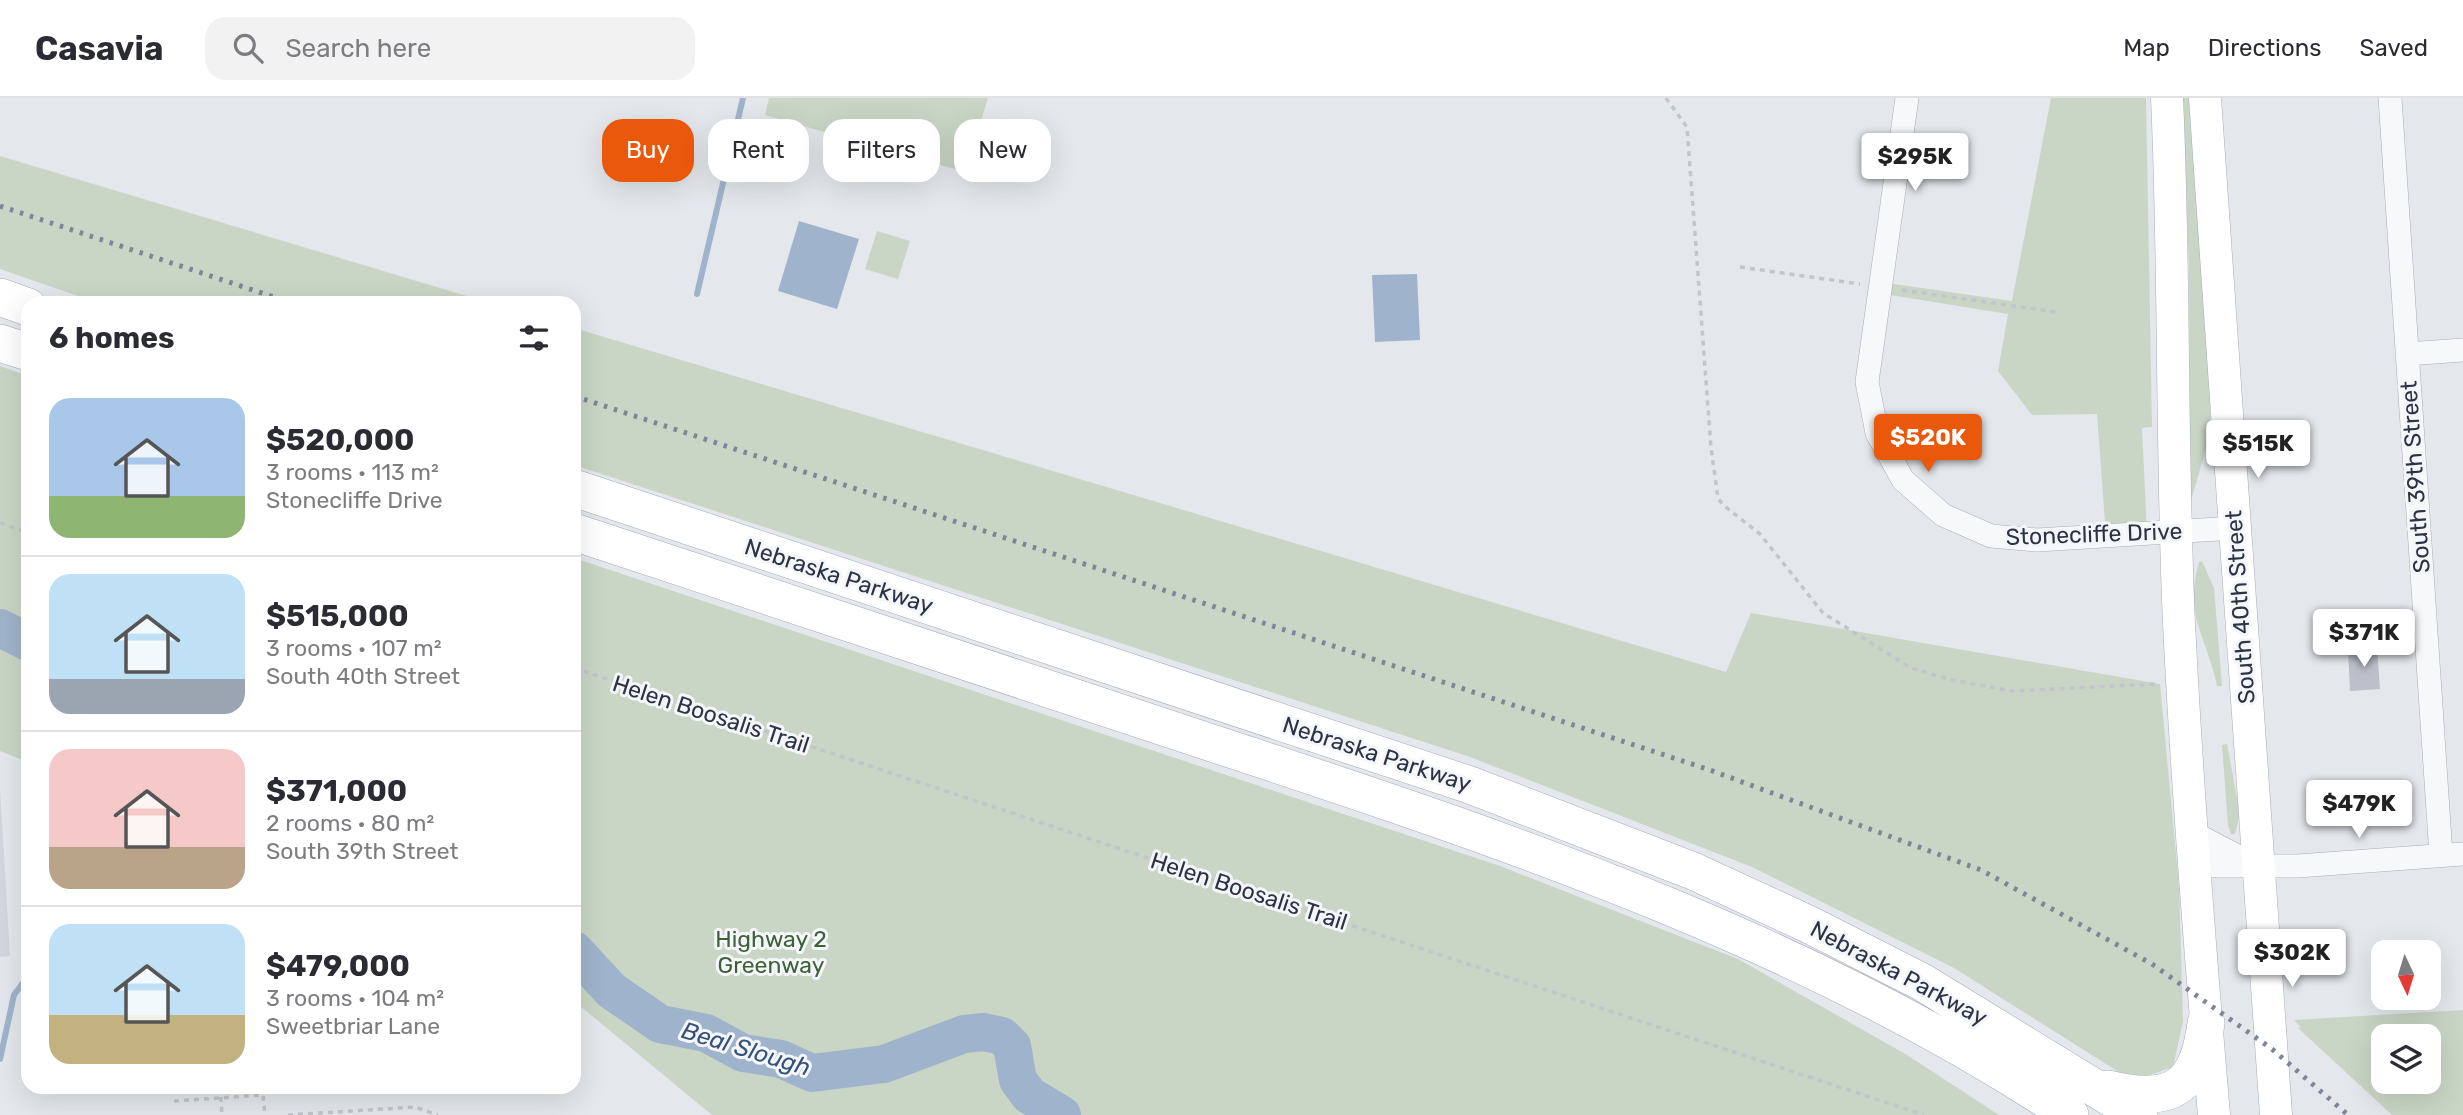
<!DOCTYPE html>
<html lang="en">
<head>
<meta charset="utf-8">
<style>
  :root { --surface:#fff; --page:#f2f2f3; --text:#2b2b33; --muted:#7c7c81; --line:#e1e1e2; --accent:#ea580c }
  body { margin:0; font-family:Rubik,sans-serif; background:var(--page); color:var(--text); height:100vh; display:flex; flex-direction:column; font-size:26px; white-space:nowrap }
  * { box-sizing:border-box; margin:0 }
  p { font-size:23px; color:var(--muted) }
  .icon { flex:none; width:38px; height:38px; fill:none; stroke:currentColor; stroke-width:2; stroke-linecap:round; stroke-linejoin:round }
  .map { position:relative; flex:1; overflow:hidden }
  .drawer { position:absolute; left:21px; top:198px; width:560px; height:798px; display:flex; flex-direction:column; background:var(--surface); border-radius:21px; box-shadow:0 7px 28px #0002 }
  .drawer>* { flex:none }
  .hud { position:absolute; left:602px; top:21px; width:665px; height:63px; display:flex; gap:14px }
  .needle { width:46px; rotate:176deg }
  .buttons { position:absolute; left:2371px; top:842px; display:grid; gap:14px }
  .buttons a { display:grid; place-items:center; width:70px; height:70px; border-radius:14px; background:var(--surface); box-shadow:0 7px 28px #0002; font-size:35px }
  .price { position:absolute; translate:-50% -60px; padding:0 16px; border-radius:7px; background:#fff; color:#222; font-size:23px; line-height:46px; filter:drop-shadow(0 2px 4px #0008) }
  .price::after { content:''; position:absolute; left:50%; top:42px; width:21px; height:16px; margin-left:-10px; background:inherit; clip-path:polygon(0 0,100% 0,50% 100%) }
  .price.current { background:var(--accent); color:#fff }
  ul { padding:0; list-style:none }
  li { display:flex; align-items:center; gap:21px; height:175px; padding:0 28px }
  li+li { border-top:2px solid var(--line) }
  li span { display:grid; place-items:center; flex:none; width:196px; height:140px; border-radius:21px; color:#555 }
  li>.icon { margin-inline-start:auto }
  span .icon { width:84px; height:84px; fill:#fffc; stroke-width:1 }
  li b { font-size:30px }
  h2 { display:flex; justify-content:space-between; align-items:center; height:84px; padding:0 28px; font-size:30px }
  .pill { padding:0 24px; border-radius:21px; background:var(--surface); box-shadow:0 7px 28px #0002; font-size:24px; line-height:63px }
  .pill.current { background:var(--accent); color:#fff }
  header { display:flex; align-items:center; gap:42px; box-sizing:border-box; height:98px; padding:0 35px; background:var(--surface); border-bottom:2px solid var(--line) }
  header strong { font-size:33px }
  nav { display:flex; gap:38px; margin-inline-start:auto; font-size:24px }
  .search { width:490px; height:63px; background:var(--page); display:flex; align-items:center; gap:18px; box-sizing:border-box; padding:0 24px; border-radius:21px; color:var(--muted); font-size:26px }
  .map>svg:first-child { display:block }
  .built { fill:#d2d6de }
  .green { fill:#c9d6c5; fill-rule:evenodd }
  .water { fill:#9fb4cc }
  .lines { fill:none; stroke-linecap:round; stroke-linejoin:round }
  .stream { stroke:#9fb4cc; stroke-width:6 }
  .river { stroke:#9fb4cc; stroke-width:38 }
  .building { fill:#bbc0ca }
  .street-casing { stroke:#a9aeb7; stroke-width:24 }
  .secondary-casing { stroke:#a9aeb7; stroke-width:33 }
  .primary-casing { stroke:#a3abb8; stroke-width:38 }
  .path { stroke:#c2c5cb; stroke-width:3.5; stroke-dasharray:5 5; stroke-linecap:butt }
  .street { stroke:#f7f8fa; stroke-width:23 }
  .secondary { stroke:#fff; stroke-width:32 }
  .primary { stroke:#fff; stroke-width:37 }
  .rail { stroke:#7d8696; stroke-width:5; stroke-dasharray:3.5 7; stroke-linecap:butt }
  .labels { text-anchor:middle; stroke-width:6; stroke-linejoin:round; paint-order:stroke }
  .street-label { font-size:23px; fill:#2b3445; stroke:#f4f6f9 }
  .park-label { font-size:23px; fill:#3f6138; stroke:#f4f6f9 }
  .water-label { font-size:24px; font-style:italic; fill:#34527a; stroke:#f4f6f9 }
</style>
</head>
<body>
<header>
<strong>Casavia</strong>
<div class="search"><svg class="icon" aria-label="search" viewBox="0 0 24 24"><circle cx="10" cy="10" r="6"/><path d="M15 15l6 6"/></svg>Search here</div>
<nav><a>Map</a><a>Directions</a><a>Saved</a></nav>
</header>
<div class="map">
<svg width="2463" height="1017" viewBox="0 0 2463 1017">
  <rect width="100%" height="100%" fill="#e4e7ec"/>
  <path class="built" d="M0,690L10,858L0,859Z"/>
  <path class="green" d="M769,0H988L965,74L765,17Z
    M2051,0H2146L2152,329L2142,330L2147,435L2106,438L2097,316L2032,317L1998,273L2008,216L1878,195L1880,184L2012,203Z
    M2183,0H2192L2211,304L2209,340L2190,406L2189,172Z
    M0,58L490,205H98L0,171Z
    M877,133L910,143L898,181L865,171Z
    M574,230L1726,574L1751,515L2160,586L2179,788L2183,923L2173,969L2133,983L1954,870L1752,769L1470,659L574,367Z
    M0,268L28,278V664L0,653Z
    M574,460L1500,768L1738,861L1907,957L1999,1017H712L574,903Z
    M2202,463L2214,490L2222,588H2217C2208,540 2183,519 2199,464Z
    M2227,646L2240,716L2235,736H2231L2228,727L2222,647Z
    M2463,912V1017H2392L2298,930L2301,929L2294,922ZM2384,938H2429V984H2384Z"/>
  <path class="water" d="M799,123L859,141L837,211L778,193Z
    M1417,176L1420,242L1375,244L1372,177Z"/>
  <g class="lines">
    <path class="stream" d="M697,196L743,0
      M0,961L14,897L28,878"/>
    <path class="river" d="M0,530L28,544
      M574,852L612,893L660,926L706,935L743,955L781,961L812,975L884,966L964,936L984,934L1002,938L1012,948L1018,982L1029,997L1062,1017"/>
  </g>
  <path class="building" d="M2377,549L2380,591L2350,593L2348,552Z"/>
  <g class="lines">
    <defs>
      <path id="street" d="M1907,0L1867,284L1877,335L1903,382L1943,417L1991,438L2037,442L2235,430
        M2390,0L2441,757
        M2407,256L2463,252
        M2193,735L2254,767
        M2196,768H2298L2463,756"/>
      <path id="secondary" d="M2167,0C2175,175 2171,350 2179,525C2187,689 2200,853 2214,1017
        M2205,0L2276,1017"/>
      <path id="primary" d="M0,199L28,209
        M0,245L28,254
        M574,390L1470,687L1693,773L1808,826L1922,884L2139,1017
        M574,434C792,506 1009,578 1227,650C1519,746 1813,846 2070,1017
        M2108,991C2171,1006 2198,991 2206,925"/>
    </defs>
    <use href="#street" class="street-casing"/>
    <use href="#secondary" class="secondary-casing"/>
    <use href="#primary" class="primary-casing"/>
    <path class="path" d="M1666,0L1687,29L1711,350L1718,400L1723,407L1760,436L1823,515L1911,570L1952,582L2012,593L2157,586
      M1740,169L1860,186
      M1902,192L2056,214
      M0,425L28,435
      M574,570L1924,1017
      M220,989L222,1017
      M174,1003L263,997L265,1017
      M288,1017L415,1009L438,1017"/>
    <use href="#street" class="street"/>
    <use href="#secondary" class="secondary"/>
    <use href="#primary" class="primary"/>
    <path class="rail" d="M0,108L292,205
      M574,298L1707,671L1981,772L2152,866L2272,951L2348,1017"/>
  </g>
  <g class="labels">
    <g class="street-label">
      <text transform="translate(2415 379) rotate(-94)" y="8">South 39th Street</text>
      <text transform="translate(2094 436) rotate(-2)" y="8">Stonecliffe Drive</text>
      <text transform="translate(839 478) rotate(18)" y="8">Nebraska Parkway</text>
      <text transform="translate(2240 509) rotate(-94)" y="8">South 40th Street</text>
      <text transform="translate(711 616) rotate(18)" y="8">Helen Boosalis Trail</text>
      <text transform="translate(1377 656) rotate(18)" y="8">Nebraska Parkway</text>
      <text transform="translate(1249 793) rotate(18)" y="8">Helen Boosalis Trail</text>
      <text transform="translate(1899 875) rotate(28)" y="8">Nebraska Parkway</text>
    </g>
    <g class="park-label">
      <text x="771" y="849">Highway 2<tspan x="771" dy="26">Greenway</tspan></text>
    </g>
    <g class="water-label">
      <text transform="translate(746 951) rotate(17)" y="8">Beal Slough</text>
    </g>
  </g>
</svg>
<div class="buttons">
<a><svg class="needle" viewBox="-14 -14 28 28"><path d="M0-13l5 13h-10z" fill="#e53935"/><path d="M0 13l5-13h-10z" fill="#7c7c81"/></svg></a>
<a><svg class="icon" aria-label="layers" viewBox="0 0 24 24"><path d="M12 4l9 5-9 5-9-5zM3 14l9 5 9-5"/></svg></a>
</div>
<b class="price" style="left:1915px;top:95px">$295K</b>
<b class="price current" style="left:1928px;top:376px">$520K</b>
<b class="price" style="left:2258px;top:382px">$515K</b>
<b class="price" style="left:2364px;top:571px">$371K</b>
<b class="price" style="left:2359px;top:742px">$479K</b>
<b class="price" style="left:2292px;top:891px">$302K</b>
<div class="hud">
<a class="pill current">Buy</a>
<a class="pill">Rent</a>
<a class="pill">Filters</a>
<a class="pill">New</a>
</div>
<section class="drawer">
<h2>6 homes<svg class="icon" aria-label="filters" viewBox="0 0 24 24"><path d="M4 7h16M4 17h16"/><circle cx="9" cy="7" r="2"/><circle cx="15" cy="17" r="2"/></svg></h2>
<ul>
<li><span style="background:linear-gradient(#a9c7e8 70%,#8fb573 0)"><svg class="icon" aria-label="home" viewBox="0 0 24 24"><path d="M3 11l9-7 9 7M6 9v11h12V9"/></svg></span><div><b>$520,000</b><p>3 rooms · 113 m²</p><p>Stonecliffe Drive</p></div></li>
<li><span style="background:linear-gradient(#bfe0f5 75%,#9aa5b1 0)"><svg class="icon" aria-label="home" viewBox="0 0 24 24"><path d="M3 11l9-7 9 7M6 9v11h12V9"/></svg></span><div><b>$515,000</b><p>3 rooms · 107 m²</p><p>South 40th Street</p></div></li>
<li><span style="background:linear-gradient(#f6c9c9 70%,#b9a48a 0)"><svg class="icon" aria-label="home" viewBox="0 0 24 24"><path d="M3 11l9-7 9 7M6 9v11h12V9"/></svg></span><div><b>$371,000</b><p>2 rooms · 80 m²</p><p>South 39th Street</p></div></li>
<li><span style="background:linear-gradient(#bfe0f5 65%,#c2b280 0)"><svg class="icon" aria-label="home" viewBox="0 0 24 24"><path d="M3 11l9-7 9 7M6 9v11h12V9"/></svg></span><div><b>$479,000</b><p>3 rooms · 104 m²</p><p>Sweetbriar Lane</p></div></li>
</ul>
</section>
</div>
</body>
</html>
